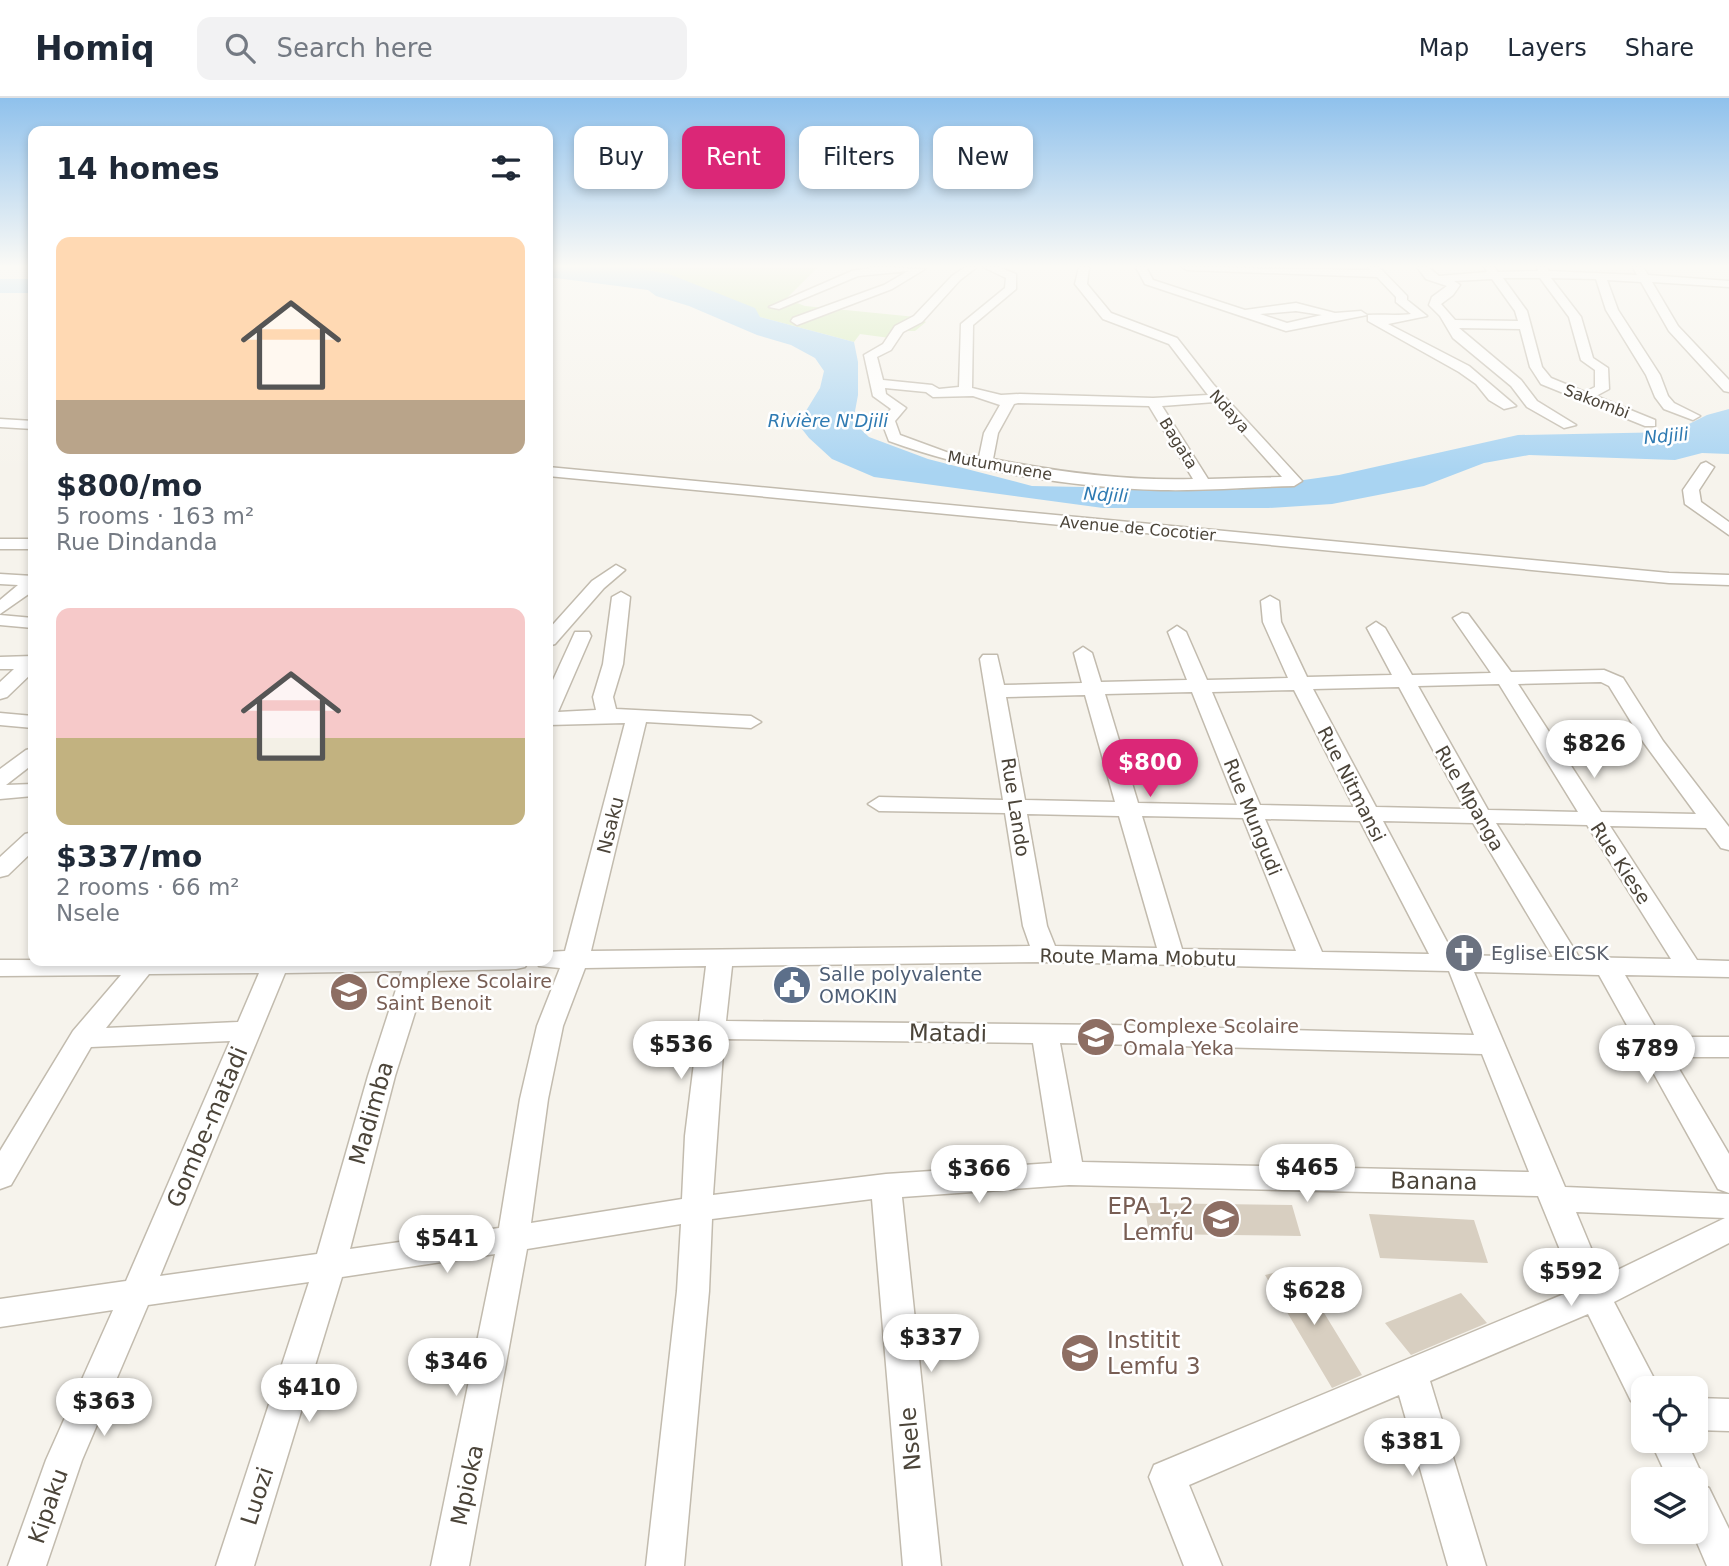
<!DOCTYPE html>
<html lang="en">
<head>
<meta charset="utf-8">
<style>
  :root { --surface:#fff; --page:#f2f2f3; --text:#1f2937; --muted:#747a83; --line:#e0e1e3; --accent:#db2777 }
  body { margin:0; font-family:"DejaVu Sans",sans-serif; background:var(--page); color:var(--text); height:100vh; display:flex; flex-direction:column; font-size:26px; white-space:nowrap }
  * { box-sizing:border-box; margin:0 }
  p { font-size:23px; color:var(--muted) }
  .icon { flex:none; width:38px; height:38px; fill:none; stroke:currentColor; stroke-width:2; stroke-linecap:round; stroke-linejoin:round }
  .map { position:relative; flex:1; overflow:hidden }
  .details { position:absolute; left:28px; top:28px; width:525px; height:840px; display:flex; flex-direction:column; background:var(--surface); border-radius:14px; box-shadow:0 4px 10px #0003 }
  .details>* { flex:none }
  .guide { position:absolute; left:574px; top:28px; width:665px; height:63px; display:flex; gap:14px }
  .tools { position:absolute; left:1631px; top:1278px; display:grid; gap:14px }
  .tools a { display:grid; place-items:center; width:77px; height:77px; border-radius:14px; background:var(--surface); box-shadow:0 4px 10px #0003; font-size:35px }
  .price { position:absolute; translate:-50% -60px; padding:0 16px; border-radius:24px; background:#fff; color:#222; font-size:23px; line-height:46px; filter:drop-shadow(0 2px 4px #0008) }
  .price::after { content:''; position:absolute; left:50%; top:42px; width:21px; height:16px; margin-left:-10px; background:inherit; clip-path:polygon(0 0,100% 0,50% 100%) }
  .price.selected { background:var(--accent); color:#fff }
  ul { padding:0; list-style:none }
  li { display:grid; align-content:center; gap:14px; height:371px; padding:0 28px }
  li span { display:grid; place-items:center; height:217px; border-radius:14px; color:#555 }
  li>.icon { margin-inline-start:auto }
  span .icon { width:126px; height:126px; fill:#fffc; stroke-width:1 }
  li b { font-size:30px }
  h2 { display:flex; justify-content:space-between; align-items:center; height:84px; padding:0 28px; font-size:30px }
  .pill { padding:0 24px; border-radius:14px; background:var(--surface); box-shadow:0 4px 10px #0003; font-size:24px; line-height:63px }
  .pill.selected { background:var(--accent); color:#fff }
  header { display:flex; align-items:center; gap:42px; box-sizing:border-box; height:98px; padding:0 35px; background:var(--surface); border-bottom:2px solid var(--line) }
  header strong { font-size:33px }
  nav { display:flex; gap:38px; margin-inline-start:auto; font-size:24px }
  .search { width:490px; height:63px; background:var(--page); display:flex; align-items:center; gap:18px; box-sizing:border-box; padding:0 24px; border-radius:14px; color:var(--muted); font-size:26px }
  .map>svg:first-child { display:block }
  .green { fill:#d2eab5 }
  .water { fill:#a9d4f2 }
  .building { fill:#d8cfc1 }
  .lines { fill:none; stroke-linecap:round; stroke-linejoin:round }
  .minor-casing { stroke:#c2bbae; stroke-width:3 }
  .minor { fill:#fff; fill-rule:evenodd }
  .labels { text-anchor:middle; stroke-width:5; stroke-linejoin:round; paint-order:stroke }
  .far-street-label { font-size:16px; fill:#4b4439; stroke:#fff }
  .far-water-label { font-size:18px; font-style:italic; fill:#2e7ab2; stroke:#fff }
  .street-label { font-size:19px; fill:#4b4439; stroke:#fff }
  .worship-label { font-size:19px; fill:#5b616d; stroke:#fff; text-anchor:start }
  .service-label { font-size:19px; fill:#4e5e75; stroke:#fff; text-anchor:start }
  .education-label { font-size:19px; fill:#785e54; stroke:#fff; text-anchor:start }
  .near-street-label { font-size:23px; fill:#4b4439; stroke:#fff }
  .near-education-label { font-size:23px; fill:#785e54; stroke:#fff; text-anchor:end }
</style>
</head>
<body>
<header>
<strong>Homiq</strong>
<div class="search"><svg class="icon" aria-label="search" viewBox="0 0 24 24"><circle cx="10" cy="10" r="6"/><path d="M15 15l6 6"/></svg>Search here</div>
<nav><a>Map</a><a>Layers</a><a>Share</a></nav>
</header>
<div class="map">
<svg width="1729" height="1468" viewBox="0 0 1729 1468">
  <rect width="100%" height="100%" fill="#f6f3ec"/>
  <path class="green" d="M632,169H818L786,201L805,208L916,219L926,224L915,233H906L897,241L860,236L854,244L760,219L669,176Z"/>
  <path class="water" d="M548,169H632L669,176L755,210L760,219L854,244L858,264V297L853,324L869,339L928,361L1032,388L1232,392L1339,377L1518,337L1673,334L1707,317L1729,311V356L1702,355L1675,362L1529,357L1484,365L1424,388L1332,406L1268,410H1103L874,379L832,361L809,340L798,326L820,290L824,273L815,260L791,247L757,237L689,208L656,198L648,192L548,179Z
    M0,181H33V195H0Z"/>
  <path class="building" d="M360,882L354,905L338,906L344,883Z
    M1144,1105L1292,1107L1301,1138L1149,1136Z
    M1369,1116L1474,1122L1488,1165L1380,1160Z
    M1296,1169L1362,1277L1332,1290L1265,1177Z
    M1461,1195L1487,1225L1411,1257L1385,1225Z"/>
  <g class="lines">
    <defs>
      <path id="minor" d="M876,169L925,171L892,191L797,227L791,223L793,220L884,187L908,173L858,178L779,211L769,209L852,173Z
        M965,169H977L960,182L922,224L903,234L891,252L877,259L883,282L932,287L939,291L959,289L961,226L1005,190L1006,180L983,169H998L1016,176V191L973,227L972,290L1001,297L1020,296L1153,300L1208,297L1169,246L1103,221L1075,186L1079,169H1089L1087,186L1111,215L1177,240L1213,286L1302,383L1294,388C1249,389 1205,393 1161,392C1073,390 971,373 889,343L881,322L891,311L873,298L864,257L883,246L895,228L914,218L952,178ZM885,290L926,294L933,299L973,298L1000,307L984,335L979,359L949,355L900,337L895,323L906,310L886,296ZM1215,304L1282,379L1208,381L1162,308ZM1018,305L1149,308L1193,381C1126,383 1058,374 993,361L998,335L1014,306Z
        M1136,169H1146L1153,182L1245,212L1296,205L1335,215L1361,213L1367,217L1286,233L1145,186ZM1296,213L1322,217L1287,225L1260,216Z
        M1182,169L1370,172L1368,169H1379L1407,198V202L1427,218L1388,226L1469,268L1516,308L1504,311L1489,302L1476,286L1459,274L1368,223V217C1382,216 1396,218 1411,216L1396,204V199L1377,179L1187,172Z
        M1417,169H1428L1439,178L1487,174L1484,169H1494L1498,174L1538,173L1537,169H1547L1549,173L1637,177L1633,169H1643L1648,177L1729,183V189L1652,184L1678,228L1729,282V294L1724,293L1669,233L1641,184L1607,182L1618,212L1660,277L1668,298L1674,305L1700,318L1693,322L1664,311L1655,299L1646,277L1606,212L1596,181L1551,180L1581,219L1593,260L1608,270L1609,291L1596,298L1655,322V328H1645L1541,286L1530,269L1520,231L1459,230L1521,282L1537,303L1576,327L1564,330L1527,309L1511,288L1453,240L1440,218L1429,207L1432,199L1447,188L1426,181ZM1503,180H1540L1569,219L1581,262L1595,272V289L1585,294L1551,280L1542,269L1527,213ZM1492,181L1515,213L1518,223L1455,222L1441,206L1453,197L1460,187L1454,183Z
        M0,321L33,323V331L0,329Z
        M1706,364L1714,369L1699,392L1701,404L1729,424V437L1685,406L1683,392L1701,366Z
        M548,369L1669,475L1729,477V487L1669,485L548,378Z
        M0,441H33V451H0Z
        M616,467L625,472L604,490L555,546L548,548V532L592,483Z
        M0,476L33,478V493L0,516V502L18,487L0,486Z
        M621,494L630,499L623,566L613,599L616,611L751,618L761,624L751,630L646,624L591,853L1030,848L1023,828L1005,715L879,713L868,706L879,699L1003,702L980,561L983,557H997L1004,587L1082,585L1074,555L1083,549L1092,555L1101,584L1187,582L1168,534L1177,528L1186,534L1207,582L1288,580L1263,524L1261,503L1270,498L1279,503L1281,524L1307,579L1392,577L1367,530L1376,524L1385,530L1412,577L1491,575L1453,520L1462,515L1468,516L1511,574L1604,572L1623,580L1663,643L1729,729V752L1721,750L1706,730L1610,728L1697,862L1729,863V879L1625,877L1661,939H1729V959H1672L1729,1056V1095L1718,1091L1599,877L1474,874L1565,1089L1729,1096V1145L1614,1204L1659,1290H1643V1307L1631,1303L1588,1216L1430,1283L1486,1468H1448L1399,1297L1189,1387L1222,1468H1184L1149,1379L1154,1367L1576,1191L1538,1098L1069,1087L902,1099L941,1468H903L872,1101L712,1121L709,1193L684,1468H646L677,1193L681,1126L527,1151L469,1468H431L495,1156L342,1179L254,1468H216L309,1184L148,1207L82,1362L46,1468H8L46,1362L113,1212L0,1229V1201L126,1183L230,943L91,949L11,1087L0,1091V1053L73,933L121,877L0,878V862L529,863L525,869L516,871L428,873L395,978L350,1151L499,1130L520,1001L537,928L560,870L539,868L536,863H548V854L565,853L625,625L548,627V593L575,534H589L591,538L558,614L596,612L593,599L603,566L612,499ZM1601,584L1609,588L1644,645L1696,716L1601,714L1518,586ZM1499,586L1578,714L1488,712L1418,588ZM1399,589L1465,711L1376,709L1313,591ZM1294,592L1354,709L1260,707L1212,594ZM1192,594L1237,707L1138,705L1105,596ZM1085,597L1115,704L1025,702L1006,599ZM1027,716L1119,718L1157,850L1055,848L1047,828ZM1142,718L1243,720L1296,853L1182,851ZM1265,721L1360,723L1429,856L1322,854ZM1383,723L1473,725L1553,859L1454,857ZM1496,725L1587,727L1671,861L1579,859ZM1045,864L1449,873L1474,937L1110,927L726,923L732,868ZM706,868L685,1038L682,1101L531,1125L548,1001L563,928L585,870ZM402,873L368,978L317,1156L160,1178L285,875ZM259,875L238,924L106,930L149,876ZM724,941L1033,945L1052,1065L886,1076L713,1097ZM1060,945L1482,956L1529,1074L1082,1064ZM1576,1114L1725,1120L1603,1179Z
        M0,517L33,520V530L0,527Z
        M33,558V574L7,599L0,601V584L14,571H0V559Z
        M0,615L33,618V630L0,627Z
        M33,650V666L6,687L33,686V698L0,701V671L26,652Z
        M33,734V753L8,777L0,779V759L25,736Z
        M1696,1300L1729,1301V1333L1696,1332Z
        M1650,1342H1686L1704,1381L1702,1387L1709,1390L1729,1431V1468H1707L1692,1433H1696V1381H1668Z"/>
    </defs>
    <use href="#minor" class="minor-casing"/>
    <use href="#minor" class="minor"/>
  </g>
  <linearGradient id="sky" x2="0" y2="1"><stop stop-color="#8fc1ec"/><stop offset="0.45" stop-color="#fbfaf6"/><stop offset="1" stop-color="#fbfaf6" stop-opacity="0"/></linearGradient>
  <rect width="1729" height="374" fill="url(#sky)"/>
  <defs>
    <symbol id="church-disc" viewBox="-11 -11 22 22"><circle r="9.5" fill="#6b7280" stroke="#fff"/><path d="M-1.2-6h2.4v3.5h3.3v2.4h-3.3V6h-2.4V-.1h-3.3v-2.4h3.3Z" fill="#fff"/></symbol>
    <symbol id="civic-disc" viewBox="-11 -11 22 22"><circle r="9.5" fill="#5c6f8a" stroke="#fff"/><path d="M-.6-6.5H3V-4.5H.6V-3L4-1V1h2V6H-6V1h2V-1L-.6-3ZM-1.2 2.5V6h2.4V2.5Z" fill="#fff"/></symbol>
    <symbol id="school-disc" viewBox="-11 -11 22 22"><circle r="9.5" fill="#8d6e63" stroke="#fff"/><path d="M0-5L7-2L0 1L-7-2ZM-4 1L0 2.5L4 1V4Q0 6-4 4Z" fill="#fff"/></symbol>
  </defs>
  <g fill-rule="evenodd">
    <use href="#church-disc" x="1442" y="833" width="44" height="44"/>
    <use href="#civic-disc" x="770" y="865" width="44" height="44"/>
    <use href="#school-disc" x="327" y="872" width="44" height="44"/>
    <use href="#school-disc" x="1074" y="917" width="44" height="44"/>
    <use href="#school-disc" x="1199" y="1099" width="44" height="44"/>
    <use href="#school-disc" x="1058" y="1233" width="44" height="44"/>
  </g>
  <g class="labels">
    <g class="far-street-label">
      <text transform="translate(1597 303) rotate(21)" y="6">Sakombi</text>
      <text transform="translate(1230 313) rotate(48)" y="6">Ndaya</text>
      <text transform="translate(1179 345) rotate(58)" y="6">Bagata</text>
      <text transform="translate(1000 367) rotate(10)" y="6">Mutumunene</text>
      <text transform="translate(1138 430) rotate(5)" y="6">Avenue de Cocotier</text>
    </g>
    <g class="far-water-label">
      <text x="828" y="329">Rivière N'Djili</text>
      <text transform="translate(1666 338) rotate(-5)" y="6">Ndjili</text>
      <text transform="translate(1106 397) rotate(3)" y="6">Ndjili</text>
    </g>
    <g class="street-label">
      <text transform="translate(1352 686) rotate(63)" y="7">Rue Nitmansi</text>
      <text transform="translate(1470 700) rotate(60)" y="7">Rue Mpanga</text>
      <text transform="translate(1016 709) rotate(81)" y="7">Rue Lando</text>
      <text transform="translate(1253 719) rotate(68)" y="7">Rue Mungudi</text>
      <text transform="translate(610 727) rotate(-76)" y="7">Nsaku</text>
      <text transform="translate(1621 765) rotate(57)" y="7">Rue Kiese</text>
      <text transform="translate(1138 859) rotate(1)" y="7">Route Mama Mobutu</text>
    </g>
    <g class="worship-label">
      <text x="1491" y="862">Eglise EICSK</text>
    </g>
    <g class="service-label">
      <text x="819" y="883">Salle polyvalente<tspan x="819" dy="22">OMOKIN</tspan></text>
    </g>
    <g class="education-label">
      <text x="376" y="890">Complexe Scolaire<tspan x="376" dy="22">Saint Benoit</tspan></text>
      <text x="1123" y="935">Complexe Scolaire<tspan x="1123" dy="22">Omala Yeka</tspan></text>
    </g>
    <g class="near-street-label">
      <text transform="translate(948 935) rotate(1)" y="8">Matadi</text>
      <text transform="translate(371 1015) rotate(-74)" y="8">Madimba</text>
      <text transform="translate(207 1029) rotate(-67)" y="8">Gombe-matadi</text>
      <text transform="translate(1434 1083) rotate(1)" y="8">Banana</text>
      <text transform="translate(910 1341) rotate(-95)" y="8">Nsele</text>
      <text transform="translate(467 1387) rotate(-78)" y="8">Mpioka</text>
      <text transform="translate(257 1398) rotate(-72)" y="8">Luozi</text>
      <text transform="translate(48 1408) rotate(-71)" y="8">Kipaku</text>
    </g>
    <g class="near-education-label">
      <text x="1194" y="1116">EPA 1,2<tspan x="1194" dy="26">Lemfu</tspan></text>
      <text x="1107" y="1250" text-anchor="start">Institit<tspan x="1107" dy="26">Lemfu 3</tspan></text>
    </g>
  </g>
</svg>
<div class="tools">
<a><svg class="icon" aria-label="locate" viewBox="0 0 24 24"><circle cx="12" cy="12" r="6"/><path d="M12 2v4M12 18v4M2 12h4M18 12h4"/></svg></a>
<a><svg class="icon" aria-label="layers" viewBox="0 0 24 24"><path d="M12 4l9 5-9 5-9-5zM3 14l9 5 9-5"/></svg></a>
</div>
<b class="price" style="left:1594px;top:682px">$826</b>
<b class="price selected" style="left:1150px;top:701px">$800</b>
<b class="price" style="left:681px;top:983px">$536</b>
<b class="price" style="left:1647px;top:987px">$789</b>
<b class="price" style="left:1307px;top:1106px">$465</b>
<b class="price" style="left:979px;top:1107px">$366</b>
<b class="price" style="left:447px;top:1177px">$541</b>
<b class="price" style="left:1571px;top:1210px">$592</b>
<b class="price" style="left:1314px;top:1229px">$628</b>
<b class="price" style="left:931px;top:1276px">$337</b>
<b class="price" style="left:456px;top:1300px">$346</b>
<b class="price" style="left:309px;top:1326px">$410</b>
<b class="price" style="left:104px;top:1340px">$363</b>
<b class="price" style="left:1412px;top:1380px">$381</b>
<div class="guide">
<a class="pill">Buy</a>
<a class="pill selected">Rent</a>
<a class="pill">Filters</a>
<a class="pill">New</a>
</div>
<section class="details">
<h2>14 homes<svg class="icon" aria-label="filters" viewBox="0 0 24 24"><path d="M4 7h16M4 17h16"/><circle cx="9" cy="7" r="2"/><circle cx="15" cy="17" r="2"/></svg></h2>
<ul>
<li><span style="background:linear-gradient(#ffd9b3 75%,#b9a48a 0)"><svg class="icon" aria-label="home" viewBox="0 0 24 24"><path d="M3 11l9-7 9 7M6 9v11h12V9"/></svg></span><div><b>$800/mo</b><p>5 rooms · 163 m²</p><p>Rue Dindanda</p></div></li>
<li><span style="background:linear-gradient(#f6c9c9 60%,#c2b280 0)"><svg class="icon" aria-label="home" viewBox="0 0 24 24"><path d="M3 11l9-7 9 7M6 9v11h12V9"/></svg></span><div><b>$337/mo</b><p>2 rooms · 66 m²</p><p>Nsele</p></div></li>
</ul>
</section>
</div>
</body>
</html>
